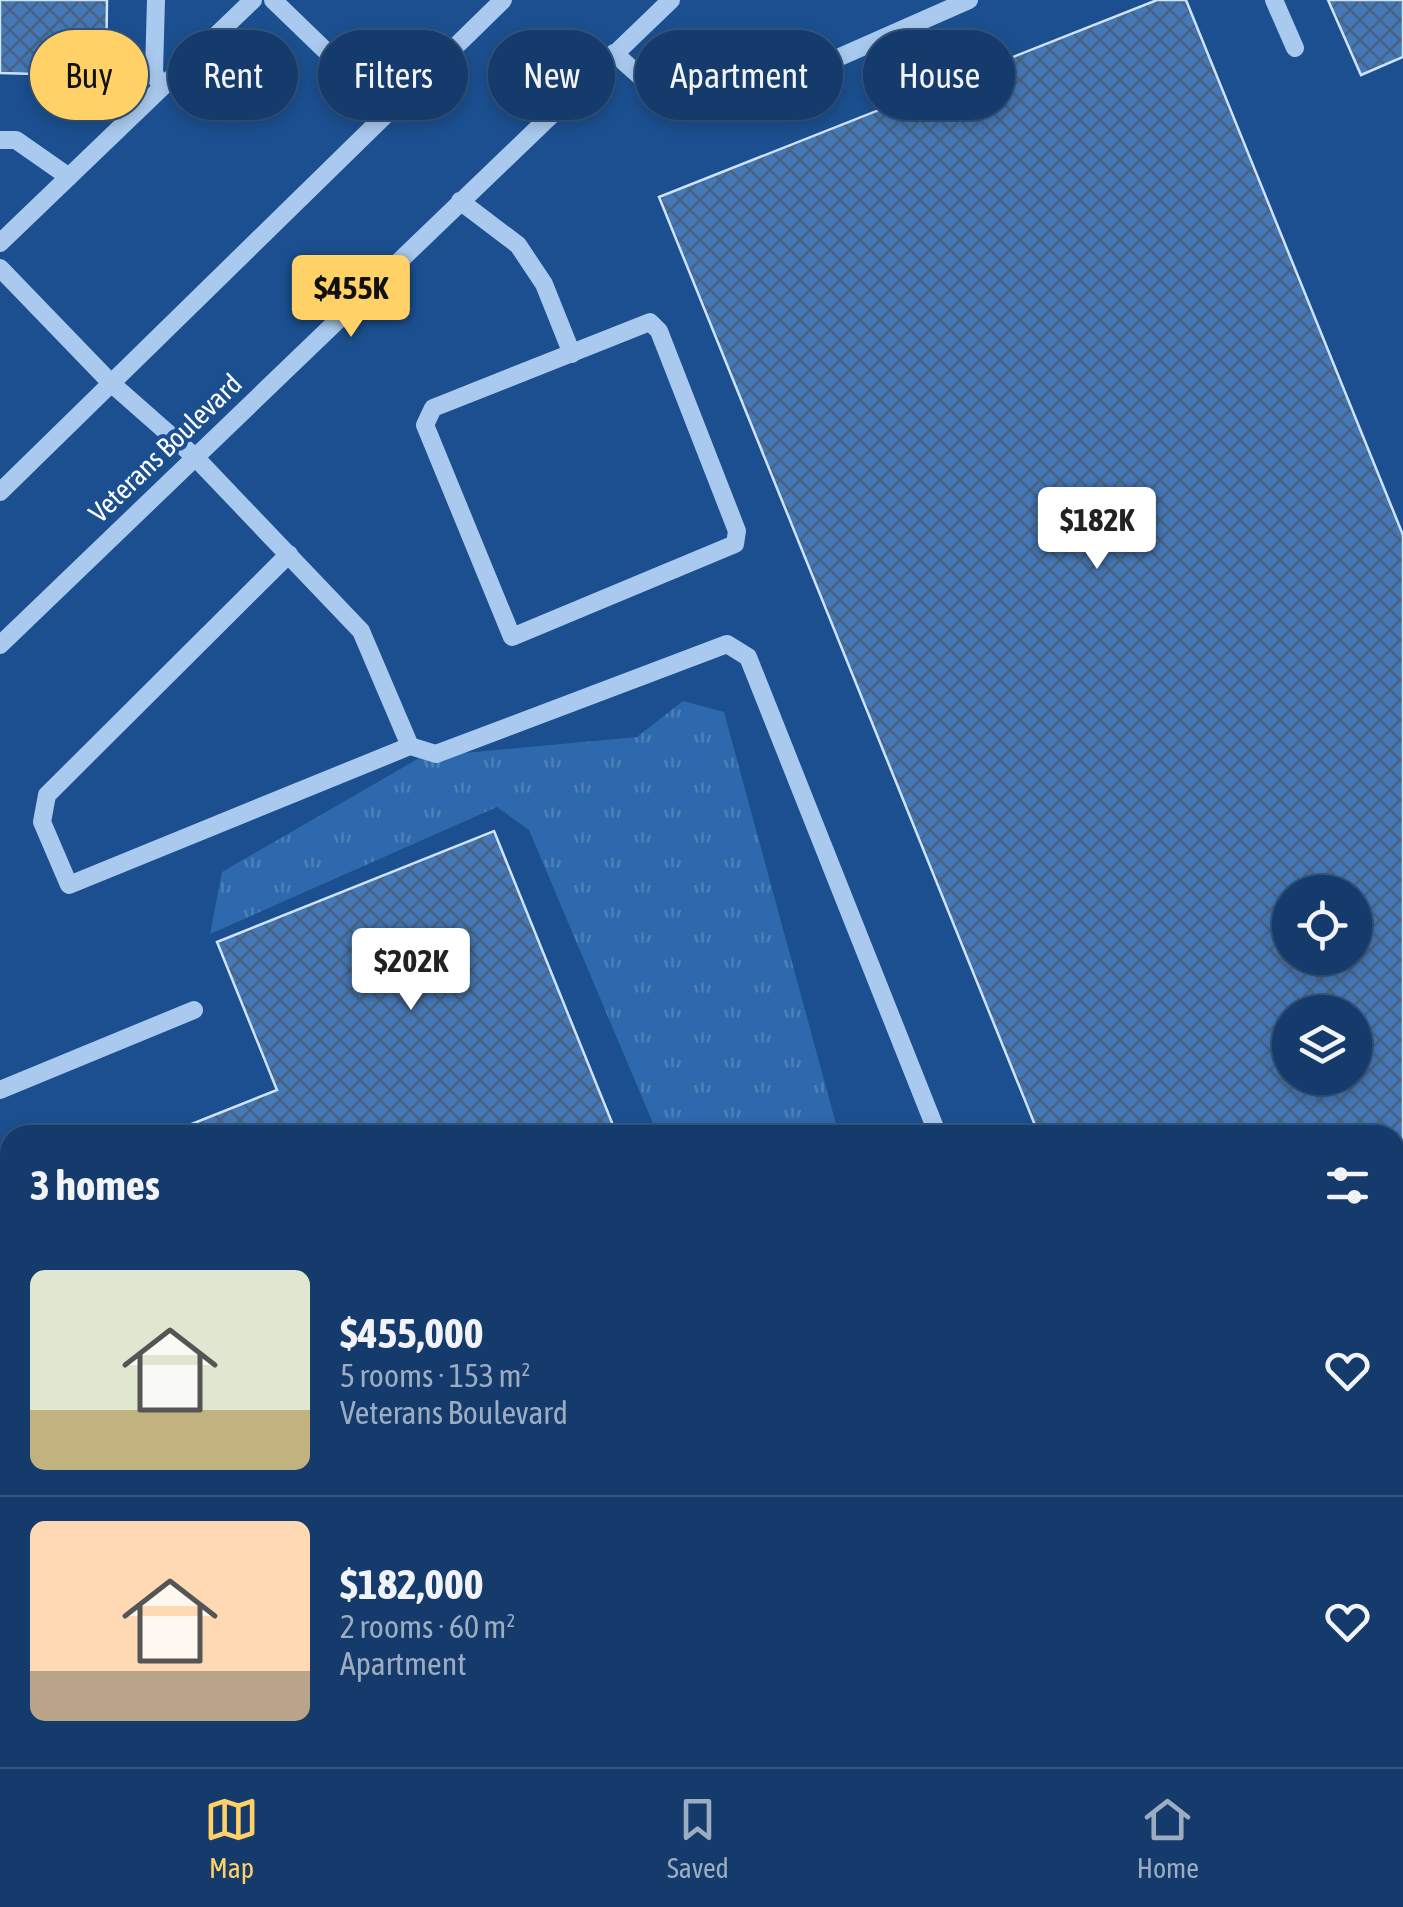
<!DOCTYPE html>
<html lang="en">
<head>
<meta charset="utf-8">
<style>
  :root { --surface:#143b6b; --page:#1d4271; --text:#f1f3f6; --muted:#9dadc1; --line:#33557e; --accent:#ffd166 }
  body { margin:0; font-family:"Asap Condensed",sans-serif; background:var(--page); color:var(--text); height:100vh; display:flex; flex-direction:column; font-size:38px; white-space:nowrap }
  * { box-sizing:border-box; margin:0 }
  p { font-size:32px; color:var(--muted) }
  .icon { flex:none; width:55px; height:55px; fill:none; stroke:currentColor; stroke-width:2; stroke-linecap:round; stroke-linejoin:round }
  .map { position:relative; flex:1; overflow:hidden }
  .drawer { position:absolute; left:0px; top:1125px; width:1405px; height:642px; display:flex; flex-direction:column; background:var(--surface); border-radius:30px 30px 0 0; box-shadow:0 5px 15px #0003,0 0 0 2px var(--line) }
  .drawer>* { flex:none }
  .top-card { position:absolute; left:30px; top:30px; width:1345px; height:90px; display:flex; gap:20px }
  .fabs { position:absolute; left:1272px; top:875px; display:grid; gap:20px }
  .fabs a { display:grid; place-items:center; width:100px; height:100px; border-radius:50%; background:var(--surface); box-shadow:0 5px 15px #0003,0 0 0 2px var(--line); font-size:50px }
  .price { position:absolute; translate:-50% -85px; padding:0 22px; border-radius:10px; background:#fff; color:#222; font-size:32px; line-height:65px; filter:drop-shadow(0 2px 5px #0008) }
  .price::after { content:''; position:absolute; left:50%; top:60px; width:30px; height:22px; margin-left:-15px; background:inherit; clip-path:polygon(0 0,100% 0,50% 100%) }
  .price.selected { background:var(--accent); color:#111 }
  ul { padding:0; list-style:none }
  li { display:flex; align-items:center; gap:30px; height:250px; padding:0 30px }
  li+li { border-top:2px solid var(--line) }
  li span { display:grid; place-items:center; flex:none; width:280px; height:200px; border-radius:15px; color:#555 }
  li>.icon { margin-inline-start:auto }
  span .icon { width:120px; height:120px; fill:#fffc; stroke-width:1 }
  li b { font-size:42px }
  h2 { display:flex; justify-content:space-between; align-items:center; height:120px; padding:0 30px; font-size:42px }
  .chip { padding:0 35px; border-radius:45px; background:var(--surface); box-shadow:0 5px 15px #0003,0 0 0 2px var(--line); font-size:35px; line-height:90px }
  .chip.selected { background:var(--accent); color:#111 }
  .tabs { display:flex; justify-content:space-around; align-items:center; height:140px; border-top:2px solid var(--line); background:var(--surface); font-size:28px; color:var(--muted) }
  .tabs a { display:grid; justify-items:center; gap:5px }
  .tabs .selected { color:var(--accent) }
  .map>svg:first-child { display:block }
  .grass { fill:url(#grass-tufts) }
  .building { fill:url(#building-cross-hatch); stroke:#cfe3fa; stroke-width:2.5; fill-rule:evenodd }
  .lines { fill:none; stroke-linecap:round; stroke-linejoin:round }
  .minor { stroke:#a9c9ee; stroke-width:18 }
  .labels { text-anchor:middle; stroke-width:8; stroke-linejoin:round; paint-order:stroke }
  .street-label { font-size:28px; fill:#fff; stroke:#1b4f8f }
</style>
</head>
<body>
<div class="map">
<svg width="1403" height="1767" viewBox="0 0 1403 1767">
  <defs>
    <pattern id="grass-tufts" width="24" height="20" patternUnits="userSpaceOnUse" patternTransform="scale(2.5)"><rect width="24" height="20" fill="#2e69ad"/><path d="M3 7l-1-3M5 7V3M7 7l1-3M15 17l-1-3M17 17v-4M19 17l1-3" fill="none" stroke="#4d80b9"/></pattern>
    <pattern id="building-cross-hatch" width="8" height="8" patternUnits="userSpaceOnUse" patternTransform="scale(2.5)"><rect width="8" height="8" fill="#4478b7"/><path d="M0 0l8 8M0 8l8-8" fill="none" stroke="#486282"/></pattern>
  </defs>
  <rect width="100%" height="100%" fill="#1b4f8f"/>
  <path class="grass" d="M683,701L724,712L839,1135H658L529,830L497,807L210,934L222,872L421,757L637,737Z
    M1403,1529V1767H925L921,1758H1395V1533Z"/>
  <path class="building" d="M0,0H107L106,76L0,73Z
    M1157,0H1186L1403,535V1262L1395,1265V1135H1039L659,197ZM1290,892H1355V958H1290ZM1290,1012H1355V1078H1290Z
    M1328,0H1403V57L1361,75Z
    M494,831L617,1135H164L277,1090L217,942Z
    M350,1758H606L610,1767H353Z"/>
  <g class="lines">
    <path class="minor" d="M156,0L154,72L161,88
      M273,0L388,111
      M1274,0L1295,48
      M614,53L679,111L715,112L969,0
      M0,140H16L69,177
      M460,201L518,245L544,284L572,354
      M0,243L253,0
      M0,268L111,383L195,457L361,631L410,746L436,754L727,644L748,657L938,1135
      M650,322L659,331L737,531L735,544L512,637L425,425L433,408Z
      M0,492L503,0
      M289,554L47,795L42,822L69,885L410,746
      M0,645L671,0
      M0,1090L194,1010
      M0,1337L10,1362
      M1395,1346L1403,1343
      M0,1660L10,1652
      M155,1758L159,1767
      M294,1758L298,1767
      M780,1767L797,1760"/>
  </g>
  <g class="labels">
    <g class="street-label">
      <text transform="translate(165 448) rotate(-44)" y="10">Veterans Boulevard</text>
    </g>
  </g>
</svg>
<div class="fabs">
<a><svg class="icon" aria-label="locate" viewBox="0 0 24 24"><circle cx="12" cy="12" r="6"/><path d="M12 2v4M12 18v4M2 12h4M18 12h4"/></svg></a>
<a><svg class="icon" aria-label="layers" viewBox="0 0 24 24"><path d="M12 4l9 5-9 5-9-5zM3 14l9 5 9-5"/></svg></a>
</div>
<b class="price selected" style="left:351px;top:340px">$455K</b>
<b class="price" style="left:1097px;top:572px">$182K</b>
<b class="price" style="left:411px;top:1013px">$202K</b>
<div class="top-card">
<a class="chip selected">Buy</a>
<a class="chip">Rent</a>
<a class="chip">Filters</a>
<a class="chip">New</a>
<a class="chip">Apartment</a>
<a class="chip">House</a>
</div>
<section class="drawer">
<h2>3 homes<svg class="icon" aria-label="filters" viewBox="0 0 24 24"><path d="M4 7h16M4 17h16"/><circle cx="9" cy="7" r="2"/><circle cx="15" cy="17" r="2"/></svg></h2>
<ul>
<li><span style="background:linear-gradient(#dfe7d0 70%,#c2b280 0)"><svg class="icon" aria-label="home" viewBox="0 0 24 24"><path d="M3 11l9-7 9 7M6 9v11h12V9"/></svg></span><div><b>$455,000</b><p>5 rooms · 153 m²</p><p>Veterans Boulevard</p></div><svg class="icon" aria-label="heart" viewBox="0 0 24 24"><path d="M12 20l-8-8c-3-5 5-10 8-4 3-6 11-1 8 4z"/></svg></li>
<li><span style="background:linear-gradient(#ffd9b3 75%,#b9a48a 0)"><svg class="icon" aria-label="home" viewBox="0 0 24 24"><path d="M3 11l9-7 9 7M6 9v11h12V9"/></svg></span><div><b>$182,000</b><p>2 rooms · 60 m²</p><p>Apartment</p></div><svg class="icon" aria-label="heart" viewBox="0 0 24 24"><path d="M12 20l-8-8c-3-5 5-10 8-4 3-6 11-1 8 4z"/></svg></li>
</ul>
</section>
</div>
<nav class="tabs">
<a class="selected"><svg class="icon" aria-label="map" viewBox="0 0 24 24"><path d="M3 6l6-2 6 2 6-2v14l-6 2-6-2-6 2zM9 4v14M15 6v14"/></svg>Map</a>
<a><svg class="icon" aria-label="saved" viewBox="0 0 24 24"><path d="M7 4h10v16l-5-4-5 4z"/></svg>Saved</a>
<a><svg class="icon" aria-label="home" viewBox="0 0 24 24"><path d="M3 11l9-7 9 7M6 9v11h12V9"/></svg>Home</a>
</nav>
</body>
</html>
